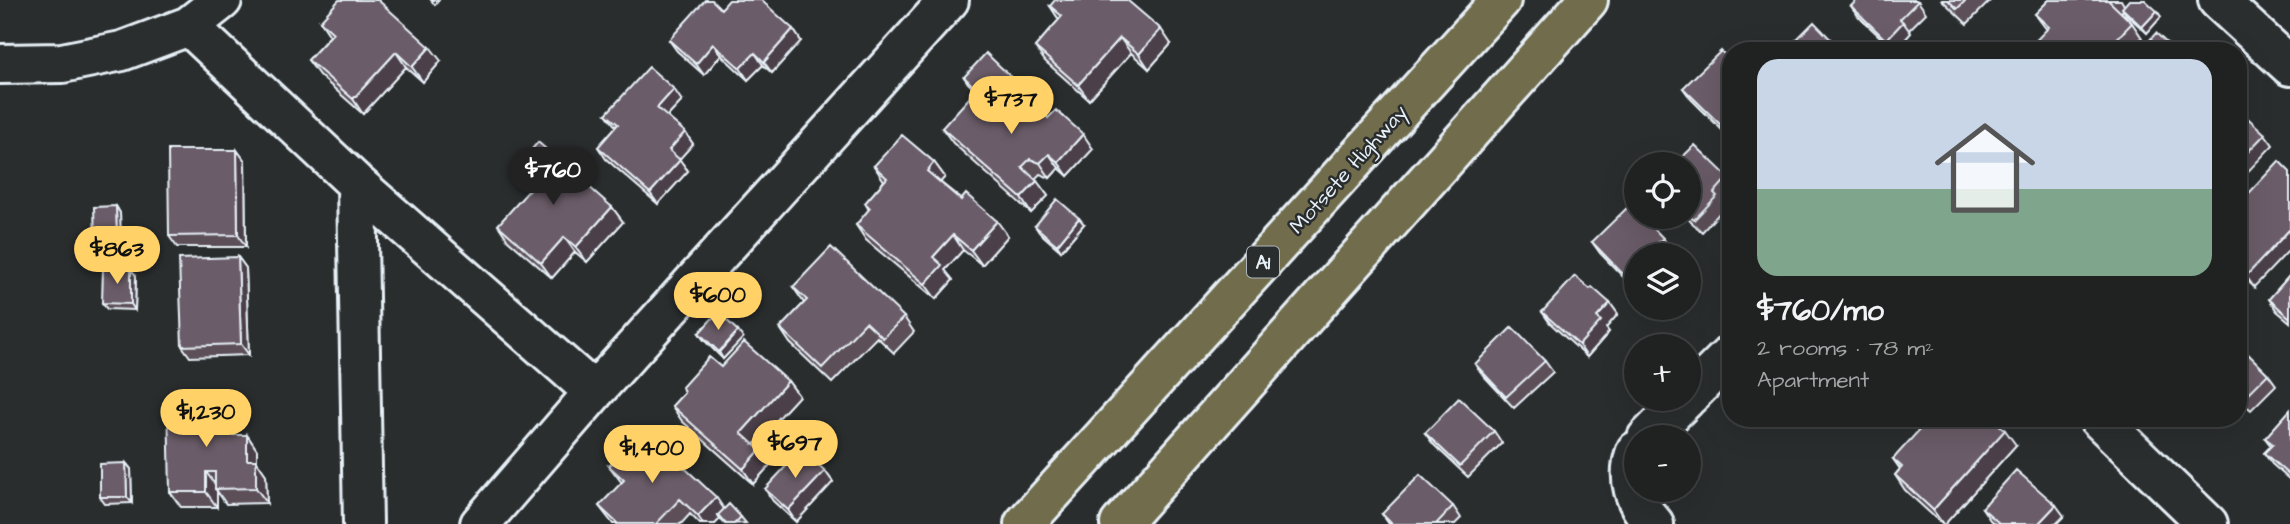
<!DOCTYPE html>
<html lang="en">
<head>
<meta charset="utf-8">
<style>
  :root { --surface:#202222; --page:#282a2a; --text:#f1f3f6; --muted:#a2a4a5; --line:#3d3f40; --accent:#ffd166 }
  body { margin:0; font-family:"Architects Daughter",sans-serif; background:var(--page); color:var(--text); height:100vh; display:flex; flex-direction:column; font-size:26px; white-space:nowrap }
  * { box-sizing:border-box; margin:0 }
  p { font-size:23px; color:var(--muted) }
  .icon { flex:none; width:38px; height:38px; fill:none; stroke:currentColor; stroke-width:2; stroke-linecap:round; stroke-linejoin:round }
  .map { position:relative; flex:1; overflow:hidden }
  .side { position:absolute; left:1722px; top:42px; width:525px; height:385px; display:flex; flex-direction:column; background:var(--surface); border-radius:28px; box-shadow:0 7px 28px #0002,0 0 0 2px var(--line) }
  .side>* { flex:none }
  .fabs { position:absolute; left:1624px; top:152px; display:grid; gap:14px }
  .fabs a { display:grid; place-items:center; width:77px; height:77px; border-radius:50%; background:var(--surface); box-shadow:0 7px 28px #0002,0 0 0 2px var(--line); font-size:35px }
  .price { position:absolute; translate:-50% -60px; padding:0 16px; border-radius:24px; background:var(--accent); color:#111; font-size:23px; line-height:46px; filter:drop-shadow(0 2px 4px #0008) }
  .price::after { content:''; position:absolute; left:50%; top:42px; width:21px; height:16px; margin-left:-10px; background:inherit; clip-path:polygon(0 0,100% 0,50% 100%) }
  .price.selected { background:#222; color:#fff }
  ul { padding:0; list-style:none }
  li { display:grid; align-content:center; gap:14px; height:371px; padding:0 35px }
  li+li { border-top:2px solid var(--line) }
  li span { display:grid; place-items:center; height:217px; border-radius:21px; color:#555 }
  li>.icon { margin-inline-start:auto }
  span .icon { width:126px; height:126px; fill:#fffc; stroke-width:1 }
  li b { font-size:30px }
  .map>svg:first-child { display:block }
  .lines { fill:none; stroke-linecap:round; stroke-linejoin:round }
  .minor-casing { stroke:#e8f1f8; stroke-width:44 }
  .highway-casing { stroke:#e8f1f8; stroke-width:44 }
  .minor { stroke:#2a2d2e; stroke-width:38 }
  .highway { stroke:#716c4b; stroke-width:38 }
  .wall { fill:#5c4f59; stroke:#e8f1f8; stroke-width:2 }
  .shaded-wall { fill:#4b4049; stroke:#e8f1f8; stroke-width:2 }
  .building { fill:#6b5c68; stroke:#e8f1f8; stroke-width:2 }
  .labels { text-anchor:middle; stroke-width:5; stroke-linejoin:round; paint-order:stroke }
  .shield { fill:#2a2d2e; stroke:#afb6bb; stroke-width:2 }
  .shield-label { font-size:19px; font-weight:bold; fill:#e8f1f8 }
  .street-label { font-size:21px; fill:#e8f1f8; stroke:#2a2d2e }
</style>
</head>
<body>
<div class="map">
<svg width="2290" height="524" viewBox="0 0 2290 524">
  <rect width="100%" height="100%" fill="#2a2d2e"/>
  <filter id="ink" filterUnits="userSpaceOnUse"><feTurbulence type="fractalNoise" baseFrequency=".0143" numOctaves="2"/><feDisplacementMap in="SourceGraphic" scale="14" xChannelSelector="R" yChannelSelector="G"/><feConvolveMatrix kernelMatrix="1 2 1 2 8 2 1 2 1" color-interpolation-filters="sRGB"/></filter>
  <g filter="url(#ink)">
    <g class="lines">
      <defs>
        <path id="minor" d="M2218,0L2290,66
          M189,26L357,184L594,392
          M0,64L62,63L122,51L189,26L222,0
          M357,184L363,524
          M1689,396L1731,354
          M2098,418L2208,524
          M1647,438L1686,399
          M1636,451C1626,478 1634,503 1654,524
          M480,524L594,392L949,0"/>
        <path id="highway" d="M1024,524L1501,0
          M1120,524L1588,0"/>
      </defs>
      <use href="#minor" class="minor-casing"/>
      <use href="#highway" class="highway-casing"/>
      <use href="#minor" class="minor"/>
      <use href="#highway" class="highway"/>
    </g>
    <path class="wall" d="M1942,0H1991L1967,24Z
      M2049,0H2121L2124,5L2157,11L2161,17L2147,33L2126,14L2123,10L2121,12L2132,23L2142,38L2130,51H2026L2047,30L2035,14Z
      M1918,1L1926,13L1909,30L1911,33L1895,51L1859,17L1851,6Z
      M1050,6L1171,44L1149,69L1131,53L1089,100L1045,61L1035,47L1059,20Z
      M721,9L793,29L801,41L772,73L763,65L748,80L721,55L704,75L677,51L669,40Z
      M320,21L441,61L423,82L406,67L363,114L319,75L308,60L330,36Z
      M1731,61V139L1691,99L1683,88Z
      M964,77L1012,78L1016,84L1014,86L1048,118L1093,149L1068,176L1059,168L1050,178L1040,174L1035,179L1048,196L1031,213L953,143L942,128L984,107L988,102L968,83Z
      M682,101L667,117L685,132L693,144L679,159L688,171L658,204L606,159L598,147L616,127L606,114Z
      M237,150L245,161L246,247H177L169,236Z
      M522,161L612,207L623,222L587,262L575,252L552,278L508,240L498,225L538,181L532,176Z
      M934,162L945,177L940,182L1008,236L982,265L963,250L945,270L953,280L936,299L866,240L856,225L869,210L865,203L884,181L874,166Z
      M1689,164L1728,177L1731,181V195L1722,203L1725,207L1702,232L1686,217H1689Z
      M2238,205L2254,287L2238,272Z
      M116,206L120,213L121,248L99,249L95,243Z
      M1084,224L1061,251L1039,232L1035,226Z
      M1663,238L1671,249L1664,256H1636V282L1632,286L1600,253L1592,242Z
      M238,257L246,268L249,355L190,357L182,346Z
      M2290,275V322L2277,311L2269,299Z
      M136,276L135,310L107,309L102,303Z
      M793,287L904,317L914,332L894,353L877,337L832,383L790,343L780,328L804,303Z
      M1590,289L1610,303L1618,314L1606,328L1609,332L1587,357L1550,323L1542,312Z
      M699,333L743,338L723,359L703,339Z
      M2238,344L2268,374L2276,385L2251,410L2242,402L2238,405Z
      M1545,361L1553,372L1514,408L1483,375L1475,364Z
      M721,367L788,381L799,396L754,445L770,465L753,484L682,421L672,406L684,393Z
      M224,401L234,416V435H247L257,450V462L266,475L267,503L226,504L217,491V507H181L170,492Z
      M2290,410V480L2272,464L2264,453L2271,446L2265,438Z
      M1494,431L1502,443L1468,477L1433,444L1425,433Z
      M2016,445L1945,524H1942L1905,490L1895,475L1900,469L1893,459Z
      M126,463L131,469L132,503L105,504L100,497Z
      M609,466L724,509L741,517L746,523L725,524L720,519L715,524H700L690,514L681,524H613L599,506L622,483Z
      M825,471L833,482L796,522L773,501L765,489Z
      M1453,506L1461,518L1455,524H1389L1382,514Z
      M1982,508L2064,516L2056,524H1995L1990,520Z"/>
    <path class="shaded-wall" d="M431,0H439L435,5Z
      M2157,11L2161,17L2147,33L2142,27Z
      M1903,22L1911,33L1895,51L1886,40Z
      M793,29L801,41L772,73L764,62Z
      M1161,29L1171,44L1149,69L1139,54Z
      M1120,38L1131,53L1089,100L1078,85Z
      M713,44L721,55L704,75L696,64Z
      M430,47L441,61L423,82L412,67Z
      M396,52L406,67L363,114L353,99Z
      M755,53L763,65L748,80L740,68Z
      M674,89L682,101L665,119L657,108Z
      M685,132L693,144L677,162L669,150Z
      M1083,134L1093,149L1068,176L1058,162Z
      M2265,134L2273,145L2238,182V162Z
      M237,150L245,161L246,247L238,235Z
      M1049,154L1059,168L1050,178L1040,163Z
      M680,160L688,171L658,204L650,193Z
      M934,162L945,177L937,186L927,171Z
      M1037,181L1048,196L1031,213L1021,198Z
      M116,206L120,213L121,248L117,242Z
      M612,207L623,222L587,262L576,247Z
      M1079,218L1084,224L1061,251L1057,245Z
      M997,221L1008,236L982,265L971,250Z
      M2290,229V249L2254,287L2246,276Z
      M953,235L963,250L945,270L953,280L936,299L925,284L933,257Z
      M564,237L575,252L552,278L541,263Z
      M238,257L246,268L249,355L241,344Z
      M131,269L136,276L135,310L131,304Z
      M1610,303L1618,314L1606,328L1609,332L1587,357L1579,345L1597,317Z
      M738,331L743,338L723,359L719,352Z
      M788,381L799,396L751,448L741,433Z
      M224,401L234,416V450L224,435Z
      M2005,430L2016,445L1945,524H1943L1933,510Z
      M247,435L257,450V462L266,475L267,503L256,488L247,460Z
      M760,450L770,465L753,484L743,469Z
      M126,463L131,469L132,503L127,497Z
      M825,471L833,482L796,522L788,510Z
      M206,472L217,487L215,489L217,491V507L206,492Z
      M716,497L726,512L718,515L720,519L715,524H703L698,516Z
      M2056,505L2064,516L2056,524H2038Z"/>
    <path class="building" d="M339,0H378L430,47L412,67L396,52L353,99L308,60L333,33L320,21Z
      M705,0H712L721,9L729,0H761L793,29L764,62L755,53L740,68L713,44L696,64L669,40Z
      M1055,0H1127L1161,29L1139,54L1120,38L1078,85L1035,47L1062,16L1050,6Z
      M1857,0H1916L1918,1L1900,19L1903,22L1886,40L1851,6Z
      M1948,0H1966L1957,9Z
      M2049,0H2108L2132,23L2105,51H2026L2049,27L2035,14Z
      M2129,0H2145L2157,11L2142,27L2122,8Z
      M1814,22L1842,51H1785Z
      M2156,33L2175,51H2140Z
      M1721,51L1731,61V135L1683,88Z
      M986,53L1012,78L989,101L964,77Z
      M649,67L674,89L657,108L685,132L669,150L680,160L650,193L598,147L618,124L606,114Z
      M1008,81L1048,118L1056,110L1083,134L1058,162L1049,154L1040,163L1030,159L1022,167L1037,181L1021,198L942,128L971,96L984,107Z
      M2238,109L2265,134L2238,162Z
      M902,135L934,162L927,171L961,200L966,194L997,221L971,250L953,235L933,257L942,265L925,284L856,225L870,208L865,203L887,178L874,166Z
      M538,142L612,207L576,247L564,237L541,263L498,225L540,178L522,161Z
      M1695,145L1728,177L1714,193L1717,196L1694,220L1689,216V164H1675Z
      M168,150H237L238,235L169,236Z
      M2279,161L2290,172V229L2246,276L2238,268V205Z
      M1057,199L1079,218L1057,245L1035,226Z
      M1631,204L1636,210V217H1643L1663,238L1644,256H1636V263L1624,275L1592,242Z
      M116,206L117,242L95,243L94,207Z
      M831,247L904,317L883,338L866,322L822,368L780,328L807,300L793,287Z
      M238,257L241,344L182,346L179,259Z
      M103,269H131V304L102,303Z
      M2290,275V318L2269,299Z
      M1575,276L1590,289L1592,287L1610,303L1597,317L1601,321L1579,345L1542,312Z
      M718,312L738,331L719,352L699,333Z
      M1512,327L1545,361L1506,397L1475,364Z
      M744,342L788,381L741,433L760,450L743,469L672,406L684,393L682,387L709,357L721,367Z
      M2238,344L2268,374L2243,399L2238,394Z
      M1459,398L1494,431L1460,466L1425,433Z
      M224,401V435H247V460H256V488L215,489V472H206V492H170L168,402Z
      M2290,410V476L2264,453L2273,444L2265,438Z
      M1930,418H1992L2005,430L1933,510L1895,475L1902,467L1893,459Z
      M644,430L716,497L698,516L680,499L656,524H618L599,506L624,480L609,466Z
      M802,449L825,471L788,510L765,489Z
      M126,463L127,497H100V464Z
      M2016,470L2056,505L2038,524H2000L1982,508Z
      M1420,475L1453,506L1436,524H1392L1382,514Z
      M729,504L741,517L734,524H726L718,515Z"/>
  </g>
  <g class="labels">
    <rect class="shield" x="1247" y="246.5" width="32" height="31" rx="5"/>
    <g class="shield-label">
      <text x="1263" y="269">A1</text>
    </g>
    <g class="street-label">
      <text transform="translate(1348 169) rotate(-48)" y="7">Motsete Highway</text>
    </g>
  </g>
</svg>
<div class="fabs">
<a><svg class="icon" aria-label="locate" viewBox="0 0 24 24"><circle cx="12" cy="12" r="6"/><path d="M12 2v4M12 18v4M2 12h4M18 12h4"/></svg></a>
<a><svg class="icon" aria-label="layers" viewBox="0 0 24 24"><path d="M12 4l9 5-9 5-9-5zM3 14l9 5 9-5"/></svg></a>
<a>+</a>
<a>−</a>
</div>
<b class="price" style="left:1011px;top:136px">$737</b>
<b class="price selected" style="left:553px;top:207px">$760</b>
<b class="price" style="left:117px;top:286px">$863</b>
<b class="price" style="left:718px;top:332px">$600</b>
<b class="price" style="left:206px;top:449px">$1,230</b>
<b class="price" style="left:795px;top:480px">$697</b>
<b class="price" style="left:652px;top:485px">$1,400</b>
<section class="side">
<ul>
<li><span style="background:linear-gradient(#c9d6e8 60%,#7fa58c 0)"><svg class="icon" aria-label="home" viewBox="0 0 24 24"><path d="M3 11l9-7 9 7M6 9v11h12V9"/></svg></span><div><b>$760/mo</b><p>2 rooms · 78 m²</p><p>Apartment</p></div></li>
</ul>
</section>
</div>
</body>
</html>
